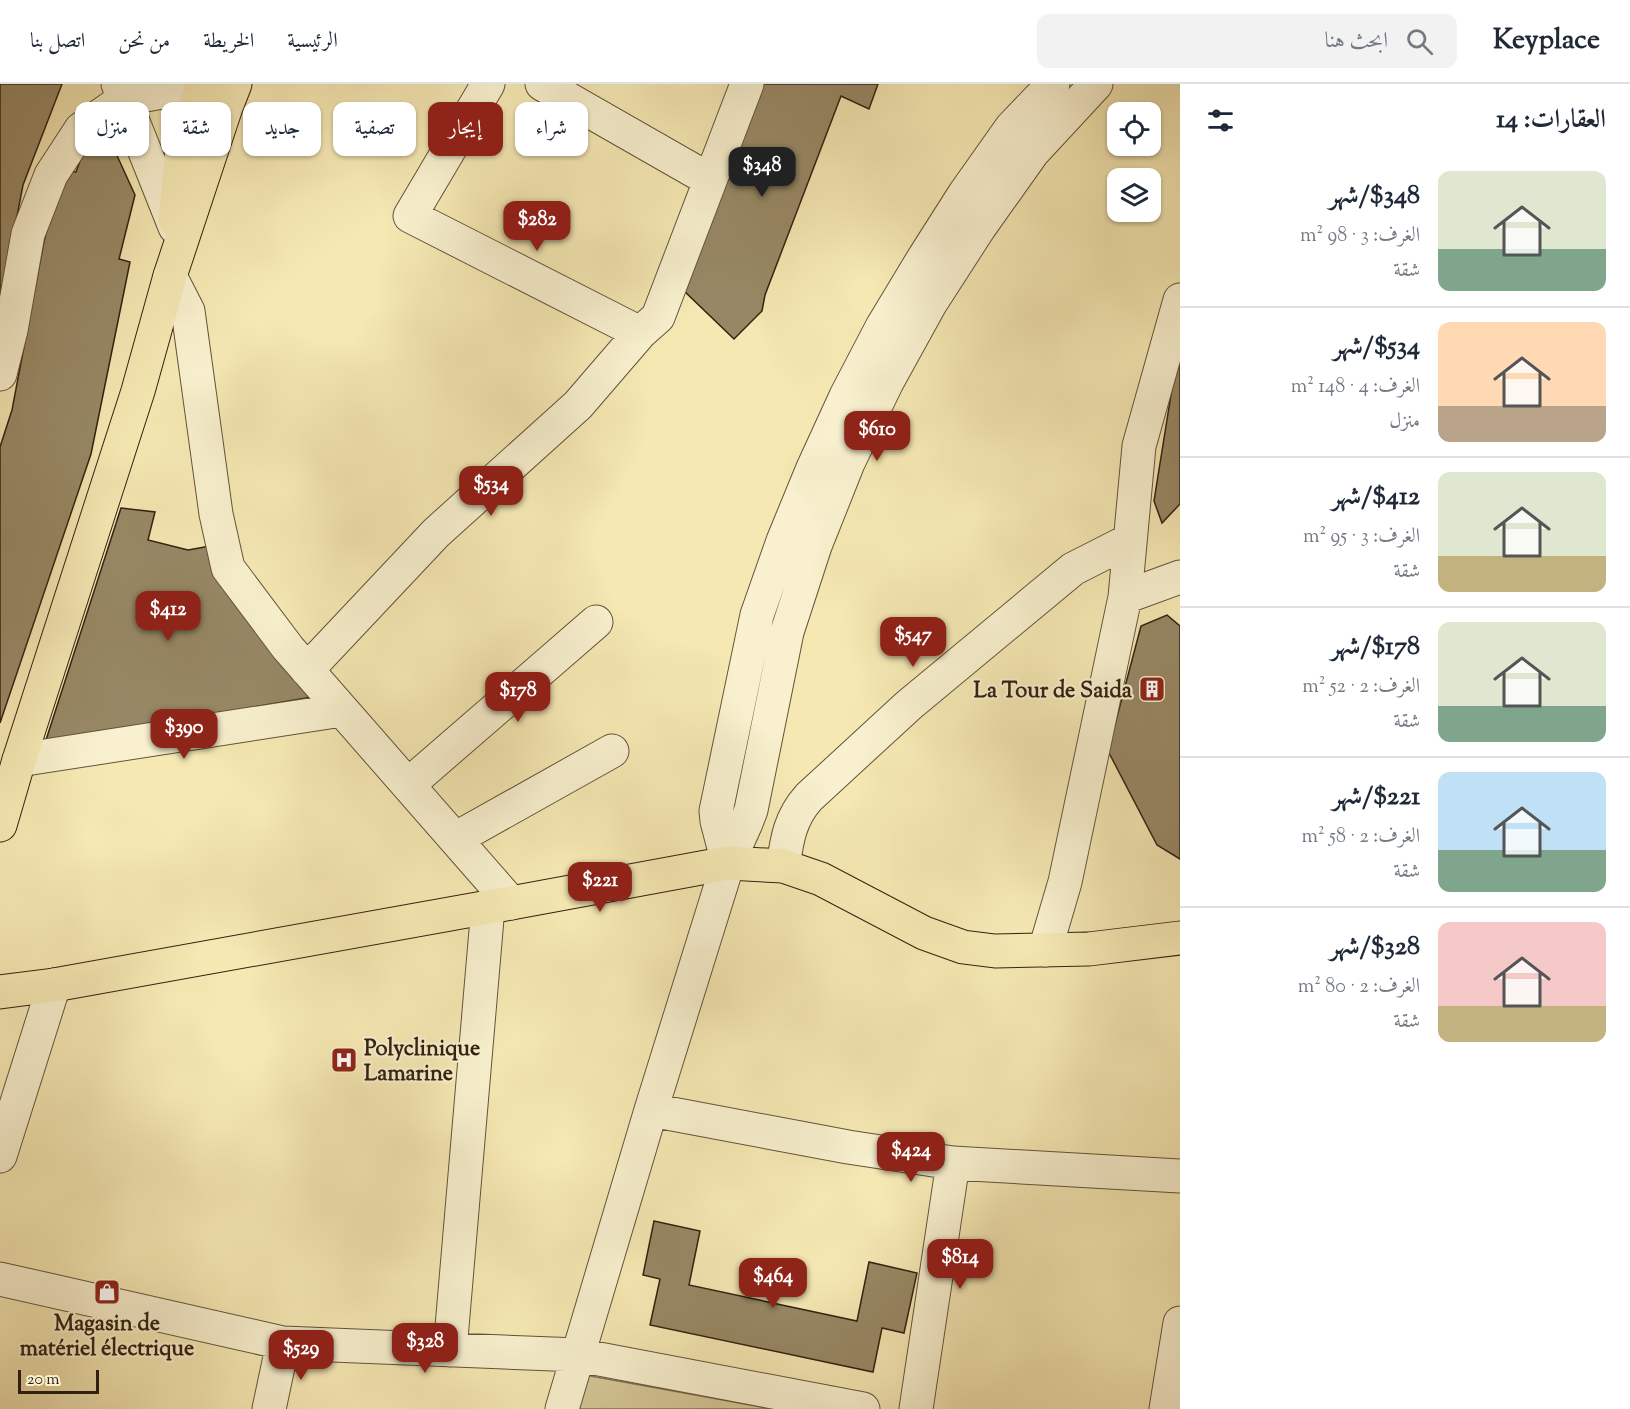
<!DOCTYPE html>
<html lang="ar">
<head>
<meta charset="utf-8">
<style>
  :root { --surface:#fff; --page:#f2f2f3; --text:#1f2937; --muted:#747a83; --line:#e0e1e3; --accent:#8f2418 }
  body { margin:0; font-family:"Sorts Mill Goudy",Amiri,serif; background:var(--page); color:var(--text); direction:rtl; height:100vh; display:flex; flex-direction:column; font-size:22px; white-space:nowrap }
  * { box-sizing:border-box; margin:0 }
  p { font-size:20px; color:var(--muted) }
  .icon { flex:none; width:33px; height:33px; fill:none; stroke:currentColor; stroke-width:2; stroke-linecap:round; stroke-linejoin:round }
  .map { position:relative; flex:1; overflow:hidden; direction:ltr }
  .drawer { display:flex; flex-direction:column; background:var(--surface); width:450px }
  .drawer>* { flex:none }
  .guide { position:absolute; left:18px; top:18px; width:570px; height:54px; direction:rtl; display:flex; gap:12px }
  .fabs { position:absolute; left:1107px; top:18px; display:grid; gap:12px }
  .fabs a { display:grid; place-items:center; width:54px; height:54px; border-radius:12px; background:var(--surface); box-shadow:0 2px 4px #0004; font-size:30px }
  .scale { position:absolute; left:18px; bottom:15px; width:81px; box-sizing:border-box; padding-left:6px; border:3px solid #322110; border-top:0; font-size:16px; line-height:21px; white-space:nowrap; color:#322110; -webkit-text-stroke:4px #f8f0ce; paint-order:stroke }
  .price { position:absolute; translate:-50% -51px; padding:0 14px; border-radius:12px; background:var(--accent); color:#fff; font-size:20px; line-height:39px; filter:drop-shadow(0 2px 3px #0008) }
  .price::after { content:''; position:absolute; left:50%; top:36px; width:18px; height:14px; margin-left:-9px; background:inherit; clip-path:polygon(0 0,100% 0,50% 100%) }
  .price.current { background:#222; color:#fff }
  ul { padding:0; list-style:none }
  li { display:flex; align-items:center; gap:18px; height:150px; padding:0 24px }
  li+li { border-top:2px solid var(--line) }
  li span { display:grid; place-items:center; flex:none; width:168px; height:120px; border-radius:12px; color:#555 }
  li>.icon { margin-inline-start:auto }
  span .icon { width:72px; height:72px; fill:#fffc; stroke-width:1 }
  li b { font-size:26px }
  h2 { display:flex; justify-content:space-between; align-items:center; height:72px; padding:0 24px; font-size:26px }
  .chip { padding:0 21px; border-radius:12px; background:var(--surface); box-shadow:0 2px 4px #0004; font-size:21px; line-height:54px }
  .chip.current { background:var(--accent); color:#fff }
  header { display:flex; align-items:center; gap:36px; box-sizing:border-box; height:84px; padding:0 30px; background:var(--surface); border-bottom:2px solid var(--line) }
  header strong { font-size:28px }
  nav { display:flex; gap:33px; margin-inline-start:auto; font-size:21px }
  .search { width:420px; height:54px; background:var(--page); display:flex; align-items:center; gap:15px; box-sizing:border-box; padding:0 21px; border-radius:12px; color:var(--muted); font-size:22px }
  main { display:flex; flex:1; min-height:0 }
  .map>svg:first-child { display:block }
  .green { fill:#d4c697; stroke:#837454; stroke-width:1.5 }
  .building { fill:#978865; stroke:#322110; stroke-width:1.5 }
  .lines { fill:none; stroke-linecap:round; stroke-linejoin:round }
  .minor-casing { stroke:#635339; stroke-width:35 }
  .major-casing { stroke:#322110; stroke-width:35 }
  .minor { stroke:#f8f0ce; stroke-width:33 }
  .major { stroke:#f5e8b3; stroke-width:33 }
  .labels { text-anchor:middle; stroke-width:4.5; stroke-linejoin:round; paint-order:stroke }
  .poi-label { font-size:22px; font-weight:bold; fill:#322110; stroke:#f8f0ce; text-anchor:end }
</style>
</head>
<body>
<header>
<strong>Keyplace</strong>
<div class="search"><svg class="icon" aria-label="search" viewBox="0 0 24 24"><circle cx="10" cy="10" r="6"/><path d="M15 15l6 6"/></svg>ابحث هنا</div>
<nav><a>الرئيسية</a><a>الخريطة</a><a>من نحن</a><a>اتصل بنا</a></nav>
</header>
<main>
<section class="drawer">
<h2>العقارات: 14<svg class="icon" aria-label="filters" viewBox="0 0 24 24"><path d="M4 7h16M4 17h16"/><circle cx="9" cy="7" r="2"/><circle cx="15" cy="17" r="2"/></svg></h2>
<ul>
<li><span style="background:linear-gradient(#dfe7d0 65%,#7fa58c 0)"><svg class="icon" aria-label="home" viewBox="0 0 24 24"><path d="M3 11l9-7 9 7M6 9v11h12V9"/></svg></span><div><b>$348/شهر</b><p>الغرف: 3 · 98 m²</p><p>شقة</p></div></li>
<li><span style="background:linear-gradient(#ffd9b3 70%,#b9a48a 0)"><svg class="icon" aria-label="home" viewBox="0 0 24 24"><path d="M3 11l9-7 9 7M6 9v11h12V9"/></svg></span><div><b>$534/شهر</b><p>الغرف: 4 · 148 m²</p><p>منزل</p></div></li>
<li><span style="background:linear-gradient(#dfe7d0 70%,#c2b280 0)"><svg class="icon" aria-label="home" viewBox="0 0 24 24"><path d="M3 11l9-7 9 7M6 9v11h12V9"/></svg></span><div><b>$412/شهر</b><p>الغرف: 3 · 95 m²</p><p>شقة</p></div></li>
<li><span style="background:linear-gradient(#dfe7d0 70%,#7fa58c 0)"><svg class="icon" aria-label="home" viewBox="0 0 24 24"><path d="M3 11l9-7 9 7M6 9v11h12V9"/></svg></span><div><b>$178/شهر</b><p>الغرف: 2 · 52 m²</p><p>شقة</p></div></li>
<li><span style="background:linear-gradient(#bfe0f5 65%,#7fa58c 0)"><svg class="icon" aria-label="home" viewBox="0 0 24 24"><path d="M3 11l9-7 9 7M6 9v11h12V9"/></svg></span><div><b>$221/شهر</b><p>الغرف: 2 · 58 m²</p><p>شقة</p></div></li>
<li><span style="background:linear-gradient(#f6c9c9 70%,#c2b280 0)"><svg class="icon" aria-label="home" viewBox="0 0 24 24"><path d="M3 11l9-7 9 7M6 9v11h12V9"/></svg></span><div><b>$328/شهر</b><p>الغرف: 2 · 80 m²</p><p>شقة</p></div></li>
</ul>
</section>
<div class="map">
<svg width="1180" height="1325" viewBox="0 0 1180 1325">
  <rect width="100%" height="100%" fill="#f5e8b3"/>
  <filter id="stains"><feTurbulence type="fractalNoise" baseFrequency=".00333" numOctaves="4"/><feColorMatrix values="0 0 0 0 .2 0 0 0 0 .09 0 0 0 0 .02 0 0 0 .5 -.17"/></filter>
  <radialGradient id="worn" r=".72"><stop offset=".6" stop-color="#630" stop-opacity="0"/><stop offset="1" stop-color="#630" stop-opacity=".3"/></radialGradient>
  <path class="green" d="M585,1291L773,1325H576Z"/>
  <path class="building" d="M0,0H62L23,101L0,220Z
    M760,0H878L869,25L841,12L765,211L762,227L734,255L681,204Z
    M91,47L109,54L135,111L119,175L130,178L91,370L0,639V363L12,326L44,157L63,87L76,88Z
    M1180,264V420L1162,439L1154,417L1178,267Z
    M121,424L155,428L148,456L188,466L210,462L318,612L45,659Z
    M1167,531L1180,542V775L1157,761L1108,667L1141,542Z
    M654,1137L700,1147L689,1201L857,1237L869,1178L917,1189L904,1249L882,1244L873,1288L650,1241L660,1195L643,1191Z"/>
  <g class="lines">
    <defs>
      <path id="minor" d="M118,0L175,143
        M488,0L410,132L640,249
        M542,0L710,96
        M170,192L188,227L216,430L228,484L288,564L511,819
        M0,290L11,246L28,150L51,91L81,45L124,15L162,8L188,0
        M1125,513L1180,493
        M307,586L436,449L578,321L640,249L658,233L747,0
        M19,676L342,626
        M408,701L596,538
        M455,755L612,667
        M728,779L717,737L716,727L757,531L783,457L813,384L846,312L882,243L923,175L965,109L1011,44L1053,0
        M783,782C787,755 790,734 809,713L909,621L1073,485L1130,456
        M1045,866L1065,798L1125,513L1139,362L1180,216
        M651,1026L848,1063L953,1079L1180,1092
        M0,1072L54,901
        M0,1195L283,1259L578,1271L863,1325
        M450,1266L488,823
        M269,1325L283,1259
        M562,1325L651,1026L728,779L746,739L751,726L787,548L815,462L848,379L887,298L930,220L979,144L1033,68L1096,0
        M916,1325L953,1079
        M1166,1325L1180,1239"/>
      <path id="major" d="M175,136L181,73L202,0
        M0,741L19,676L138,307L170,192L226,23L235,0
        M0,908L54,901L511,819L728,779L783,782L821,795L924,849L963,863L995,867L1089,865L1180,854"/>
    </defs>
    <use href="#minor" class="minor-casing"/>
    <use href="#major" class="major-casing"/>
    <use href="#minor" class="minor"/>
    <use href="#major" class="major"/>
  </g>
  <defs>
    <symbol id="building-square" viewBox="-11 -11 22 22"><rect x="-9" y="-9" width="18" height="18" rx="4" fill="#8f2418" stroke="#f8f0ce"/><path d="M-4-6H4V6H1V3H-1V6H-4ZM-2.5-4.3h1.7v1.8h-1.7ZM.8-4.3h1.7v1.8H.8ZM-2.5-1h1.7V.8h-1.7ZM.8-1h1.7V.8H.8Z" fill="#fff"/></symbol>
    <symbol id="hospital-square" viewBox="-11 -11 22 22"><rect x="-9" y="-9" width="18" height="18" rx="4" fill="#8f2418" stroke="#f8f0ce"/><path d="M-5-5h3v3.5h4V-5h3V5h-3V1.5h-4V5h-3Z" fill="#fff"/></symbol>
    <symbol id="shop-square" viewBox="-11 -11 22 22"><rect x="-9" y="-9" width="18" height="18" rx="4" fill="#8f2418" stroke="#f8f0ce"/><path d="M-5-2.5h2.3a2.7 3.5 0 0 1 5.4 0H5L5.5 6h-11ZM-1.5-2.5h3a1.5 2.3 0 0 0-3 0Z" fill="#fff"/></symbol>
  </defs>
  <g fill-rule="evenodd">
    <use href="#building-square" x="1137" y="590" width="30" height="30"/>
    <use href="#hospital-square" x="329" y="961" width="30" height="30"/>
    <use href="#shop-square" x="92" y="1193" width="30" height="30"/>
  </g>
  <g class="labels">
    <g class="poi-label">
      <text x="1132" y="613">La Tour de Saida</text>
      <text x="364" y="971" text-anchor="start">Polyclinique<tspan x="364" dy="25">Lamarine</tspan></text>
      <text x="107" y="1246" text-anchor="middle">Magasin de<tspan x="107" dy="25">matériel électrique</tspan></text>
    </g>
  </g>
  <rect width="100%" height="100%" filter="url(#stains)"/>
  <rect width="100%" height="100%" fill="url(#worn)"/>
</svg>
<div class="fabs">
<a><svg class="icon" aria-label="locate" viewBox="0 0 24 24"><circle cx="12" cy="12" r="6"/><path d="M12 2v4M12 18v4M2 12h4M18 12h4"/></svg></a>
<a><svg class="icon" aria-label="layers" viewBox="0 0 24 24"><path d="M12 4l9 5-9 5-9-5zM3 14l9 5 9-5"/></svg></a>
</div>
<div class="scale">20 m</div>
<b class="price current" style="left:762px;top:114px">$348</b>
<b class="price" style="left:537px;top:168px">$282</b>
<b class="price" style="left:877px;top:378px">$610</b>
<b class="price" style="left:491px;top:433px">$534</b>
<b class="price" style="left:168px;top:558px">$412</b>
<b class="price" style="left:913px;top:584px">$547</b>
<b class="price" style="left:518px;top:639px">$178</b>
<b class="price" style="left:184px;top:676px">$390</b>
<b class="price" style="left:600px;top:829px">$221</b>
<b class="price" style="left:911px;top:1099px">$424</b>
<b class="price" style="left:960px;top:1206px">$814</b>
<b class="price" style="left:773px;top:1225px">$464</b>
<b class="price" style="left:425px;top:1290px">$328</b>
<b class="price" style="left:301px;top:1297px">$529</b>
<div class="guide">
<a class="chip">شراء</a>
<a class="chip current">إيجار</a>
<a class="chip">تصفية</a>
<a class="chip">جديد</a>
<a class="chip">شقة</a>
<a class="chip">منزل</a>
</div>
</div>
</main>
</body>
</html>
